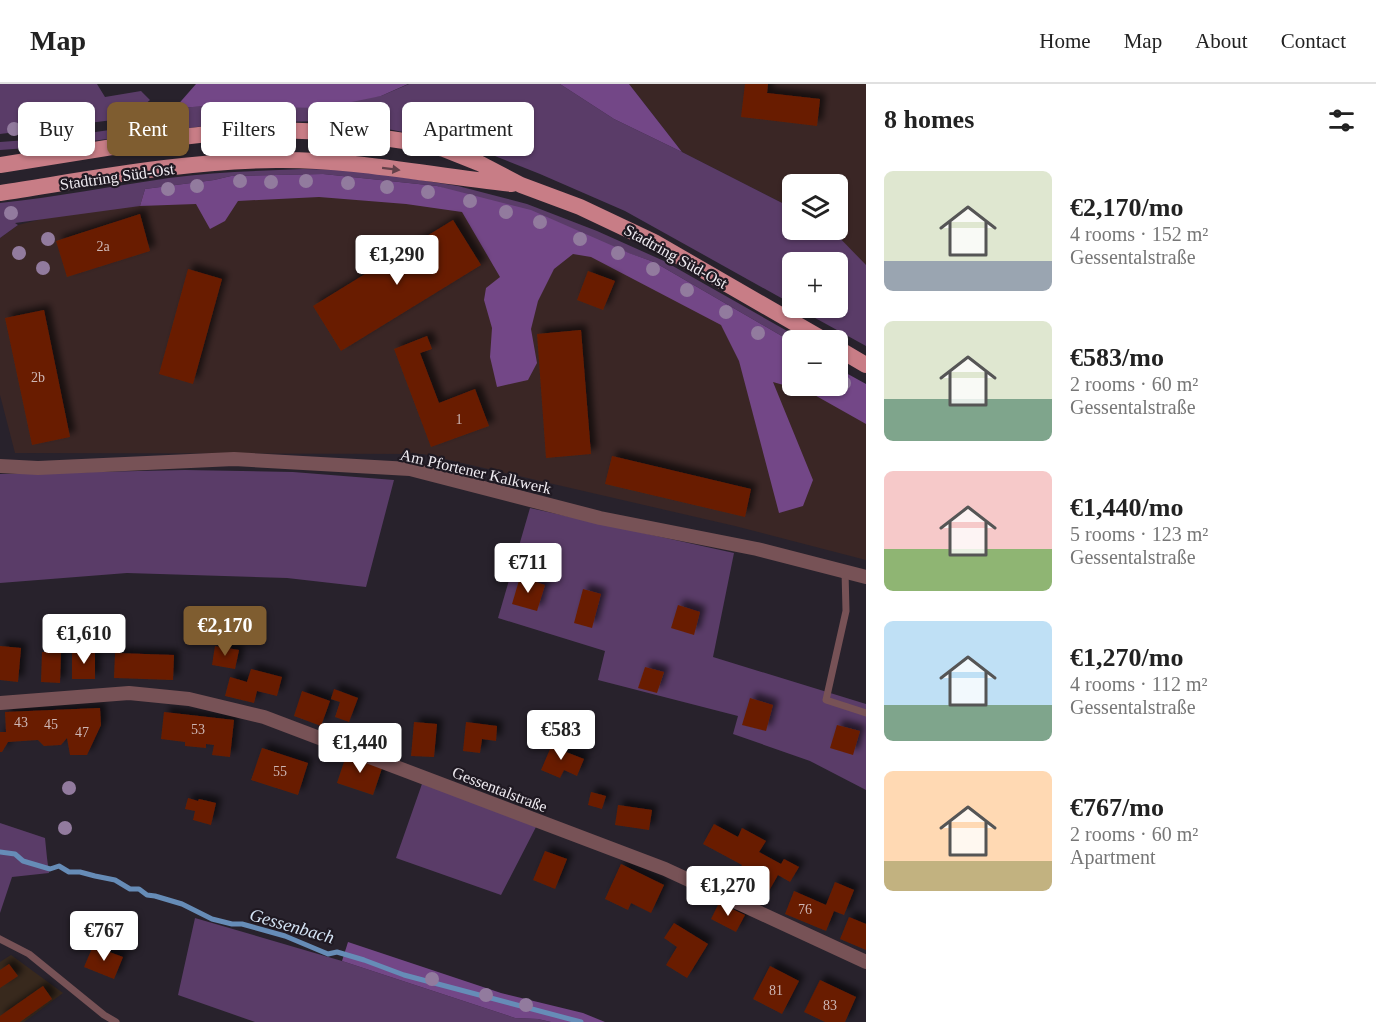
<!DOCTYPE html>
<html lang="en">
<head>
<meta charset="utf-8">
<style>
  :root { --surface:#fff; --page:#f6f6f6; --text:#222; --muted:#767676; --line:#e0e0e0; --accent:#7f5d30 }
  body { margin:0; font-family:Georgia,serif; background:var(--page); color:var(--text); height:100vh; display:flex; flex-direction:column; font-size:22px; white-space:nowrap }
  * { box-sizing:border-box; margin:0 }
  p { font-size:20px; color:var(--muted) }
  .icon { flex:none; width:33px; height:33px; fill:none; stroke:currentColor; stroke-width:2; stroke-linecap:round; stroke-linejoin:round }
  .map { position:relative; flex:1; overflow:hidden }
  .drawer { display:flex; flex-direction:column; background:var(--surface); width:510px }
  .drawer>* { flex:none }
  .hud { position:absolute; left:18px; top:18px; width:570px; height:54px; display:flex; gap:12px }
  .buttons { position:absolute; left:782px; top:90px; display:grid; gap:12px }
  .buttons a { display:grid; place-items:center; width:66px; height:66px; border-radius:9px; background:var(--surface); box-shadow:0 2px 4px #0004; font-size:30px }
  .price { position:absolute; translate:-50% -51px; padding:0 14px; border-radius:6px; background:#fff; color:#222; font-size:20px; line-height:39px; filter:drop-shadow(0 2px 3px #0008) }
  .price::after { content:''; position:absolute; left:50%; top:36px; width:18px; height:14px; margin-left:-9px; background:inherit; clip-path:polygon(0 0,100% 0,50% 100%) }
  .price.on { background:var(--accent); color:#fff }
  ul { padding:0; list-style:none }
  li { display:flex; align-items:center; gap:18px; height:150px; padding:0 18px }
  li span { display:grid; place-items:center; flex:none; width:168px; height:120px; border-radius:9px; color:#555 }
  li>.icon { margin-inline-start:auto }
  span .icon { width:72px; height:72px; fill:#fffc; stroke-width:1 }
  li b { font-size:26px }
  h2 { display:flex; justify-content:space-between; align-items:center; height:72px; padding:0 18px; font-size:26px }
  .chip { padding:0 21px; border-radius:9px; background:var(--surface); box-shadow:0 2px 4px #0004; font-size:21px; line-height:54px }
  .chip.on { background:var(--accent); color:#fff }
  header { display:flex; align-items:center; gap:36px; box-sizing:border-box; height:84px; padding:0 30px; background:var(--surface); border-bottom:2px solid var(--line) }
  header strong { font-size:28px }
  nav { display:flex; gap:33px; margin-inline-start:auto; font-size:21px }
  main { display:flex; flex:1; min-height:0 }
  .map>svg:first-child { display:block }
  .commercial { fill:#3a2625 }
  .industrial { fill:#38291d }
  .green { fill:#5a3c68 }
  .forest { fill:#734787 }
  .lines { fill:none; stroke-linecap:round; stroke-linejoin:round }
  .stream { stroke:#668cb7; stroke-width:5 }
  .building { fill:#691e06; filter:url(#shadow) }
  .service { stroke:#775256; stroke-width:7 }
  .minor { stroke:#775256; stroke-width:14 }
  .primary { stroke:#c87d86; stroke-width:16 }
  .tree { fill:#927b9e }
  .oneway { fill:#63414a }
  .labels { text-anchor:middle; stroke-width:4.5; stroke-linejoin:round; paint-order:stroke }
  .number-label { font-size:14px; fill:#ceb8b6 }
  .street-label { font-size:16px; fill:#efebf1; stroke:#1f1922 }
  .water-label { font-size:18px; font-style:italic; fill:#d5e4f5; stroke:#1f1922 }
</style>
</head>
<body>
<header>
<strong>Map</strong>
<nav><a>Home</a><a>Map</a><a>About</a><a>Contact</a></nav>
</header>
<main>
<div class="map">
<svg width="866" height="938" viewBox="0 0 866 938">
  <defs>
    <filter id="shadow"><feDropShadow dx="5.5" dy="-5.5" stdDeviation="3" flood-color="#0009"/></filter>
  </defs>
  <rect width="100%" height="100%" fill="#28222c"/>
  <path class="commercial" d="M629,0H866V183L832,146H837V100H792V124L682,68Z
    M259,101L504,129L743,239L792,302H837L866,305V476L735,442L423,370L15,369L0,311V154L18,141L138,111Z"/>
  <path class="industrial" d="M11,871L63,909L24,938H0V878Z"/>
  <path class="green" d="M0,0H97L105,13L141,7L150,16L129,34L0,50Z
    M409,0H560L614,35L682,68L792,124V146H832L866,181V262L797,224H837V178H792V220L625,127L540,90L470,62L393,46L325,37L227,39L55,62L0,66V58L54,54L137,42L164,21L175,24L381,12Z
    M303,85L345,86L376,89L458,102L527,120L597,147L664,177L803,256H792V258L654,178L437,102L323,90L231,92L214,96L145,105L140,122L15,139L18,141L0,154V119C57,113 113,102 169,94C214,88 259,87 303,85Z
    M185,386L293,388L394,396L366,503L287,494L127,489L0,499V390Z
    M530,424L734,469L713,573L866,620V706L810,677L733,650L738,632L598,596L605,567L498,534Z
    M423,697L536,743L501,811L396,774Z
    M0,739L45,754L47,774L49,789L12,793L0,829Z
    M195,834L342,877L515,934L538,935L551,938H255L178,911Z"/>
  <path class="forest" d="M196,0H408L381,12L322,24L210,22L175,24Z
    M560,0H629L682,68L614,35Z
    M323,90L437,102L531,126L629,169L654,178L792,258V302H837V284L866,300V340L811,309L773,298L813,396L803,422L779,429L739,277L721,241L591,173L573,170L554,185L538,217L531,245L537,279L528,296L497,303L490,273L492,244L484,216L486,204L500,193L462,128L406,120L319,113L238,117L225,137L210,145L196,120L140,122L145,105L214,96L231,92Z
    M348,858L501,909L583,929L605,938H551L538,935L515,934L342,877Z"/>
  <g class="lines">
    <path class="stream" d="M0,768L15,770L23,777L50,785L59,782L69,788H80L95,792L115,796L130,805H139L147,811L155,812L182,820L212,835L232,840H242L285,852L328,870L337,868L364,876L404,891L581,938"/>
  </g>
  <path class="building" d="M745,0H768L767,9L820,15L817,42L741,33Z
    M140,130L150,167L67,193L56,157Z
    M453,136L481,181L341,267L313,222Z
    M188,185L222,195L193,300L159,290Z
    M588,187L615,197L603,226L577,216Z
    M44,226L70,353L32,361L5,234Z
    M581,246L591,370L546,374L537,250Z
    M427,252L432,265L420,269L439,319L475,305L489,342L431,363L394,265Z
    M612,372L751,405L745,433L605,400Z
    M520,493L545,501L537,527L512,520Z
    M583,505L601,510L592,544L574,539Z
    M678,521L700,528L694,551L671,544Z
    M0,562L21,564L18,598L0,596Z
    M215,562L239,566L235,585L212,581Z
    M72,567H95V595H72Z
    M42,568H61L60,599L41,598Z
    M115,569L174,571L173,596L114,594Z
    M645,583L664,588L657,609L638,604Z
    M251,585L282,593L277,612L257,607L254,619L225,612L230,593L247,598Z
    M334,605L358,614L349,638L335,633L340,618L331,615Z
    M302,607L330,617L321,642L294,632Z
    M750,614L773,621L766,647L742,641Z
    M100,624L101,641L87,671H70L67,654L61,661L44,662L38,656L8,658L2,668H0V648H6L5,628Z
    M164,628L234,636L230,673L212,671L214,661L206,660V664L185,662V658L161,655Z
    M414,638L437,640L434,673L411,672Z
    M466,638L497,642L496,657L482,655L480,669L463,667Z
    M837,641L860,647L853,671L830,664Z
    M554,656L568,662L566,668L584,675L577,692L564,686L560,694L541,686Z
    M262,664L308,679L298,711L251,696Z
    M347,669L383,681L373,711L337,699Z
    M591,708L606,712L602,725L588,721Z
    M188,714L198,717L199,715L216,719L211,741L193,736L195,727L185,725Z
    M618,721L652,726L649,746L615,741Z
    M714,740L738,753L742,744L766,757L759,768L781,780L784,775L799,783L790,798L778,791L766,812L734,794L742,781L703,760Z
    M545,767L567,775L555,805L533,796Z
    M621,780L664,801L651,829L631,819L628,826L605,815Z
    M835,798L854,806L844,831L834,827L826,847L785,830L794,807L826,821Z
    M719,819L745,831L736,848L711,835Z
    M849,833L866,840V866L840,855Z
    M674,839L708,860L687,894L666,881L677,863L664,854Z
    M93,862L123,873L114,895L84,883Z
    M9,880L18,892L0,904V886Z
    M770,882L799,897L782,930L753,915Z
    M820,896L856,913L845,938H825L804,928Z
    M43,902L52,915L20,938H0V932Z"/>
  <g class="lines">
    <path class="service" d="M845,487L846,527L826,616L866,629
      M0,855L29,870L104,931L116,938"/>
    <path class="minor" d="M0,382L38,384L234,375L410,385L600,434L757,465L866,493
      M0,619L129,609L189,615L264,633L665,785L866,878"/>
    <path class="primary" d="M0,81L156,56L225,48L276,46L329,48L363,51L404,57L444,65L479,79L521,101L580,123L654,158L824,256
      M0,109C91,95 183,77 276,76C355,75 433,92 512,100
      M837,264L866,281"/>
  </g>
  <g class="tree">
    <circle cx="83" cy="35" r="7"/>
    <circle cx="43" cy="41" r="7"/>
    <circle cx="14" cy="45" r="7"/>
    <circle cx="240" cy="97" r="7"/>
    <circle cx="306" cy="97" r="7"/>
    <circle cx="271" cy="98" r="7"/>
    <circle cx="348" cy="99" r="7"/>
    <circle cx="197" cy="102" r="7"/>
    <circle cx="387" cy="103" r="7"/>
    <circle cx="168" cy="105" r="7"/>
    <circle cx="428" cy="108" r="7"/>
    <circle cx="470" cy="117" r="7"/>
    <circle cx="506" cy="128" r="7"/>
    <circle cx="11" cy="129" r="7"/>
    <circle cx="540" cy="138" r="7"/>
    <circle cx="48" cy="155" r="7"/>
    <circle cx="580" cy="155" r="7"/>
    <circle cx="19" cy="169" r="7"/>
    <circle cx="618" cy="169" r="7"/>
    <circle cx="43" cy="184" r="7"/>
    <circle cx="653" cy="185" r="7"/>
    <circle cx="687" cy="206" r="7"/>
    <circle cx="726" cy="228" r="7"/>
    <circle cx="758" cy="249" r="7"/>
    <circle cx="844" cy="299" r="7"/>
    <circle cx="69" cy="704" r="7"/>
    <circle cx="65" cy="744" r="7"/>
    <circle cx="432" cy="895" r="7"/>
    <circle cx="486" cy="911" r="7"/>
    <circle cx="526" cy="921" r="7"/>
  </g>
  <defs><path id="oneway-solid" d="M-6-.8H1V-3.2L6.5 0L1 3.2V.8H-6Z" transform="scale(1.5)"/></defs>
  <use class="oneway" href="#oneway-solid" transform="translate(391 85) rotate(7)"/>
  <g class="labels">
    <g class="number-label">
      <text x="103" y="167">2a</text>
      <text x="38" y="298">2b</text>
      <text x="459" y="340">1</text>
      <text x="21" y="643">43</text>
      <text x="51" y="645">45</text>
      <text x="198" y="650">53</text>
      <text x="82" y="653">47</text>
      <text x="280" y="692">55</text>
      <text x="805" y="830">76</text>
      <text x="776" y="911">81</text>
      <text x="830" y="926">83</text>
    </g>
    <g class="street-label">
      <text transform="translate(117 92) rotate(-8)" y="6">Stadtring Süd-Ost</text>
      <text transform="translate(676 172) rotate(29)" y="6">Stadtring Süd-Ost</text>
      <text transform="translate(476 387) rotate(13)" y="6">Am Pfortener Kalkwerk</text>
      <text transform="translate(500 705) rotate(21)" y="6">Gessentalstraße</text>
    </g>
    <g class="water-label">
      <text transform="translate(292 842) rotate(16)" y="6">Gessenbach</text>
    </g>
  </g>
</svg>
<div class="buttons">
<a><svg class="icon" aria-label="layers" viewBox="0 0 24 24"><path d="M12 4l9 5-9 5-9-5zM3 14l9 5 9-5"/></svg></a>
<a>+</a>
<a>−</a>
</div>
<b class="price" style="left:397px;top:202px">€1,290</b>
<b class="price" style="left:528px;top:510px">€711</b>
<b class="price on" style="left:225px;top:573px">€2,170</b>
<b class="price" style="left:84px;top:581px">€1,610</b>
<b class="price" style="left:561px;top:677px">€583</b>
<b class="price" style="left:360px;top:690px">€1,440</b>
<b class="price" style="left:728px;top:833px">€1,270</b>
<b class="price" style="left:104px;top:878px">€767</b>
<div class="hud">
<a class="chip">Buy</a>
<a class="chip on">Rent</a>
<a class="chip">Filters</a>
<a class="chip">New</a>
<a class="chip">Apartment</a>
</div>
</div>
<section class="drawer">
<h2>8 homes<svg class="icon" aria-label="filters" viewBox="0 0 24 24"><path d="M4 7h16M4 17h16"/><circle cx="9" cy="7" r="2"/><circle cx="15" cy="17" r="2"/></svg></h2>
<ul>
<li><span style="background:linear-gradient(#dfe7d0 75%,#9aa5b1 0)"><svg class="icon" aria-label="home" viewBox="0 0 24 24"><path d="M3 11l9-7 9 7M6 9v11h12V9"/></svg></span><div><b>€2,170/mo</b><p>4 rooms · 152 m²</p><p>Gessentalstraße</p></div></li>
<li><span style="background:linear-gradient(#dfe7d0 65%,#7fa58c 0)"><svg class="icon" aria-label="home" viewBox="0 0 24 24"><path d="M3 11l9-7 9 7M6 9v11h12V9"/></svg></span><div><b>€583/mo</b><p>2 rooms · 60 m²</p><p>Gessentalstraße</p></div></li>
<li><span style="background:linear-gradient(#f6c9c9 65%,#8fb573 0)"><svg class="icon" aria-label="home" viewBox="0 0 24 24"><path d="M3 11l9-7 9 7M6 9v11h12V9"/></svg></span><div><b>€1,440/mo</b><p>5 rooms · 123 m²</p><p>Gessentalstraße</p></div></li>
<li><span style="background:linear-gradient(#bfe0f5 70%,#7fa58c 0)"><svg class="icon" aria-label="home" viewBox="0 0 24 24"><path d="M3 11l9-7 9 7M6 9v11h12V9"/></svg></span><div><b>€1,270/mo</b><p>4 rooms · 112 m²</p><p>Gessentalstraße</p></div></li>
<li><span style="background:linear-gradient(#ffd9b3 75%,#c2b280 0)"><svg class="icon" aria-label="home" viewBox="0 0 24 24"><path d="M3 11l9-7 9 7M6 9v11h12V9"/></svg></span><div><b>€767/mo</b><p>2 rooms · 60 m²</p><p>Apartment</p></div></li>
</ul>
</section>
</main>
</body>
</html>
